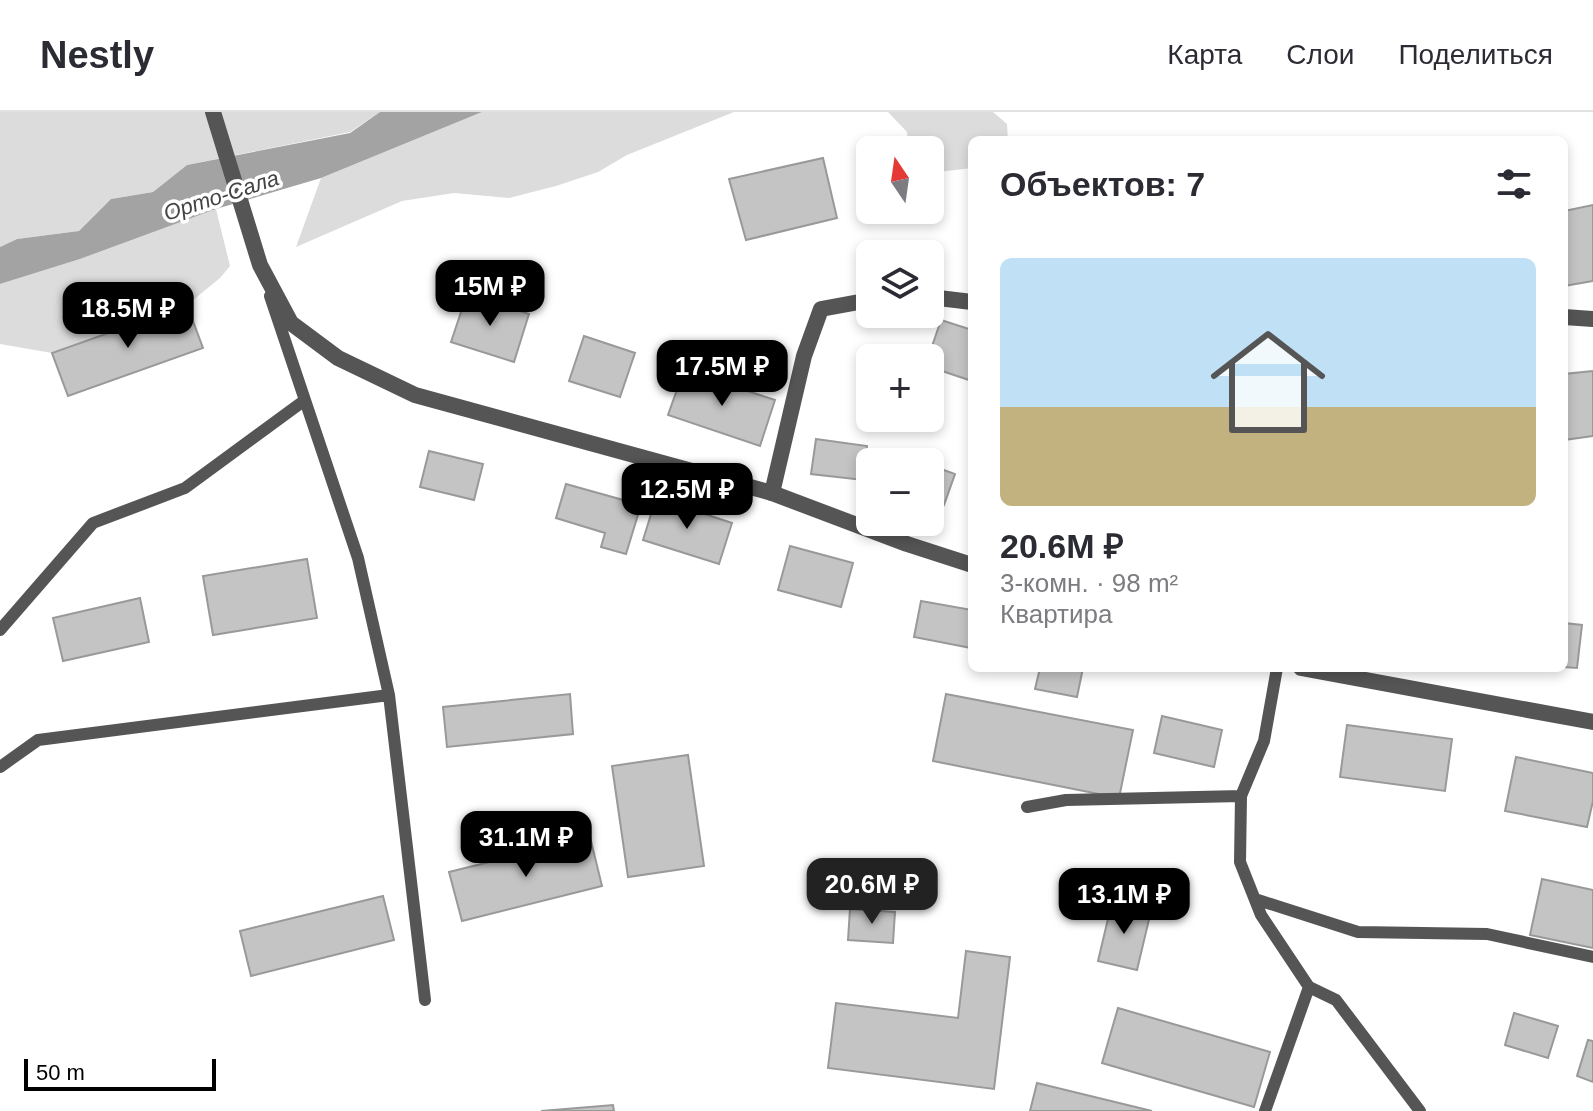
<!DOCTYPE html>
<html lang="ru">
<head>
<meta charset="utf-8">
<style>
  :root { --surface:#fff; --page:#f7f7f7; --text:#2b2b33; --muted:#7c7c81; --line:#e1e1e2; --accent:#000 }
  body { margin:0; font-family:Helvetica,sans-serif; background:var(--page); color:var(--text); height:100vh; display:flex; flex-direction:column; font-size:30px; white-space:nowrap }
  * { box-sizing:border-box; margin:0 }
  p { font-size:26px; color:var(--muted) }
  .icon { flex:none; width:44px; height:44px; fill:none; stroke:currentColor; stroke-width:2; stroke-linecap:round; stroke-linejoin:round }
  .map { position:relative; flex:1; overflow:hidden }
  .details { position:absolute; left:968px; top:24px; width:600px; height:536px; display:flex; flex-direction:column; background:var(--surface); border-radius:12px; box-shadow:0 4px 12px #0003 }
  .details>* { flex:none }
  .needle { width:52px; rotate:347deg }
  .tools { position:absolute; left:856px; top:24px; display:grid; gap:16px }
  .tools a { display:grid; place-items:center; width:88px; height:88px; border-radius:12px; background:var(--surface); box-shadow:0 4px 12px #0003; font-size:40px }
  .scale { position:absolute; left:24px; bottom:20px; width:192px; box-sizing:border-box; padding-left:8px; border:4px solid #000; border-top:0; font-size:22px; line-height:28px; white-space:nowrap; color:#000; -webkit-text-stroke:6px #fff; paint-order:stroke }
  .price { position:absolute; translate:-50% -68px; padding:0 18px; border-radius:16px; background:var(--accent); color:#fff; font-size:26px; line-height:52px; filter:drop-shadow(0 2px 4px #0008) }
  .price::after { content:''; position:absolute; left:50%; top:48px; width:24px; height:18px; margin-left:-12px; background:inherit; clip-path:polygon(0 0,100% 0,50% 100%) }
  .price.selected { background:#222; color:#fff }
  ul { padding:0; list-style:none }
  li { display:grid; align-content:center; gap:16px; height:424px; padding:0 32px }
  li span { display:grid; place-items:center; height:248px; border-radius:12px; color:#555 }
  li>.icon { margin-inline-start:auto }
  span .icon { width:144px; height:144px; fill:#fffc; stroke-width:1 }
  li b { font-size:34px }
  h2 { display:flex; justify-content:space-between; align-items:center; height:96px; padding:0 32px; font-size:34px }
  header { display:flex; align-items:center; gap:48px; box-sizing:border-box; height:112px; padding:0 40px; background:var(--surface); border-bottom:2px solid var(--line) }
  header strong { font-size:38px }
  nav { display:flex; gap:44px; margin-inline-start:auto; font-size:28px }
  .map>svg:first-child { display:block }
  .green { fill:#dcdcdc }
  .water { fill:#a3a3a3 }
  .building { fill:#c4c4c4; stroke:#999; stroke-width:2 }
  .lines { fill:none; stroke-linecap:round; stroke-linejoin:round }
  .service { stroke:#555; stroke-width:12 }
  .minor { stroke:#555; stroke-width:16 }
  .tertiary { stroke:#555; stroke-width:16 }
  .labels { text-anchor:middle; stroke-width:7; stroke-linejoin:round; paint-order:stroke }
  .water-label { font-size:22px; font-style:italic; fill:#444; stroke:#fff }
</style>
</head>
<body>
<header>
<strong>Nestly</strong>
<nav><a>Карта</a><a>Слои</a><a>Поделиться</a></nav>
</header>
<div class="map">
<svg width="1593" height="999" viewBox="0 0 1593 999">
  <rect width="100%" height="100%" fill="#fff"/>
  <path class="green" d="M0,0H380L350,20L187,53L153,80L111,87L79,119L17,127L0,135Z
    M482,0H734L627,43L598,60L556,74L509,86L454,81L402,89L296,135L321,66Z
    M888,0H993L1007,12L1008,28H972V56L930,61V38H909L907,20Z
    M216,97L230,154L220,166L187,193L52,241L0,232V172L80,147Z"/>
  <path class="water" d="M380,0H482L321,66L216,97L80,147L0,172V135L17,127L79,119L111,87L153,80L187,53L350,21Z"/>
  <path class="building" d="M823,46L837,106L746,128L729,67Z
    M1593,93V169L1564,174V99Z
    M467,182L529,202L514,250L451,230Z
    M187,193L203,236L68,284L52,241Z
    M941,208L972,218V269L930,255V246H928Z
    M584,224L635,241L620,285L569,269Z
    M684,258L775,288L760,334L668,303Z
    M1593,259V324L1564,328V262Z
    M816,327L867,334L863,368L811,362Z
    M429,339L483,352L474,388L420,375Z
    M900,343L921,350H898Z
    M930,353L955,362L944,393L930,388Z
    M566,372L641,393L626,442L601,435L605,421L556,406Z
    M656,386L732,411L719,452L643,428Z
    M790,434L853,451L841,495L778,478Z
    M307,447L317,506L213,523L203,464Z
    M140,486L149,530L63,549L53,506Z
    M921,489L972,498L971,536L914,525Z
    M1564,511L1582,513L1577,556L1564,555Z
    M1040,556H1083L1077,585L1035,577Z
    M570,582L573,622L447,635L443,595Z
    M946,582L1133,618L1119,686L933,649Z
    M1162,604L1222,618L1214,655L1154,641Z
    M1347,613L1452,627L1445,679L1340,665Z
    M688,643L704,754L628,765L612,654Z
    M1516,645L1593,661V689L1587,715L1505,699Z
    M590,725L602,774L462,809L449,760Z
    M1542,767L1593,778V836L1530,823Z
    M383,784L394,828L251,864L240,819Z
    M1112,790L1151,799L1137,858L1098,849Z
    M850,797L895,800L893,831L848,828Z
    M966,839L1010,845L994,977L828,956L836,891L958,906Z
    M1118,896L1270,940L1254,995L1102,951Z
    M1514,901L1558,914L1548,946L1505,933Z
    M1588,928L1593,929V970L1577,964Z
    M1037,971L1152,999H1030Z
    M613,993L614,999H541Z"/>
  <g class="lines">
    <path class="service" d="M270,184L358,446L389,583L425,888
      M0,518L93,411L185,376L305,288
      M0,655L38,628L389,583
      M1241,684L1240,750L1261,803L1309,875L1265,999
      M1027,695L1066,688L1241,684L1264,629L1277,556
      M1255,787L1358,820L1487,822L1593,845
      M1309,875L1336,888L1420,999"/>
    <path class="minor" d="M930,185L972,190
      M1564,205L1593,207
      M772,381L804,244L821,197L870,188"/>
    <path class="tertiary" d="M213,0L260,153L291,211L338,246L415,283L772,381L907,432L972,453
      M1301,556L1593,610"/>
  </g>
  <g class="labels">
    <g class="water-label">
      <text transform="translate(221 83) rotate(-18)" y="8">Орто-Сала</text>
    </g>
  </g>
</svg>
<div class="tools">
<a><svg class="needle" viewBox="-14 -14 28 28"><path d="M0-13l5 13h-10z" fill="#e53935"/><path d="M0 13l5-13h-10z" fill="#7c7c81"/></svg></a>
<a><svg class="icon" aria-label="layers" viewBox="0 0 24 24"><path d="M12 4l9 5-9 5-9-5zM3 14l9 5 9-5"/></svg></a>
<a>+</a>
<a>−</a>
</div>
<div class="scale">50 m</div>
<b class="price" style="left:490px;top:216px">15M ₽</b>
<b class="price" style="left:128px;top:238px">18.5M ₽</b>
<b class="price" style="left:722px;top:296px">17.5M ₽</b>
<b class="price" style="left:687px;top:419px">12.5M ₽</b>
<b class="price" style="left:526px;top:767px">31.1M ₽</b>
<b class="price selected" style="left:872px;top:814px">20.6M ₽</b>
<b class="price" style="left:1124px;top:824px">13.1M ₽</b>
<section class="details">
<h2>Объектов: 7<svg class="icon" aria-label="filters" viewBox="0 0 24 24"><path d="M4 7h16M4 17h16"/><circle cx="9" cy="7" r="2"/><circle cx="15" cy="17" r="2"/></svg></h2>
<ul>
<li><span style="background:linear-gradient(#bfe0f5 60%,#c2b280 0)"><svg class="icon" aria-label="home" viewBox="0 0 24 24"><path d="M3 11l9-7 9 7M6 9v11h12V9"/></svg></span><div><b>20.6M ₽</b><p>3-комн. · 98 m²</p><p>Квартира</p></div></li>
</ul>
</section>
</div>
</body>
</html>
